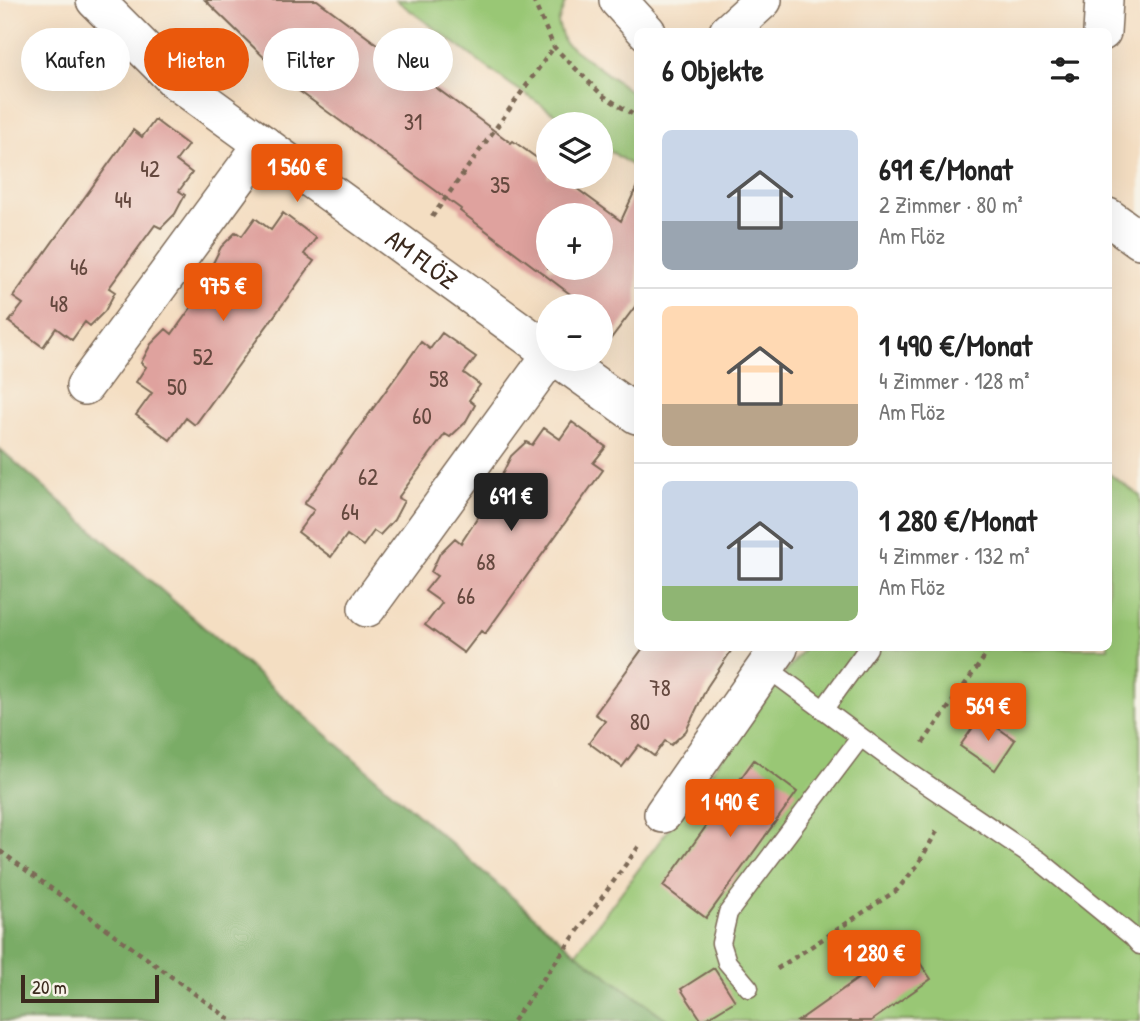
<!DOCTYPE html>
<html lang="de">
<head>
<meta charset="utf-8">
<style>
  :root { --surface:#fff; --page:#f2f2f2; --text:#222; --muted:#767676; --line:#e0e0e0; --accent:#ea580c }
  body { margin:0; font-family:"Patrick Hand",sans-serif; background:var(--page); color:var(--text); height:100vh; display:flex; flex-direction:column; font-size:26px; white-space:nowrap }
  * { box-sizing:border-box; margin:0 }
  p { font-size:23px; color:var(--muted) }
  .icon { flex:none; width:38px; height:38px; fill:none; stroke:currentColor; stroke-width:2; stroke-linecap:round; stroke-linejoin:round }
  .map { position:relative; flex:1; overflow:hidden }
  .details { position:absolute; left:634px; top:28px; width:478px; height:623px; display:flex; flex-direction:column; background:var(--surface); border-radius:10px; box-shadow:0 7px 28px #0002 }
  .details>* { flex:none }
  .banner { position:absolute; left:21px; top:28px; width:508px; height:63px; display:flex; gap:14px }
  .fabs { position:absolute; left:536px; top:112px; display:grid; gap:14px }
  .fabs a { display:grid; place-items:center; width:77px; height:77px; border-radius:50%; background:var(--surface); box-shadow:0 7px 28px #0002; font-size:35px }
  .scale { position:absolute; left:21px; bottom:18px; width:138px; box-sizing:border-box; padding-left:7px; border:4px solid #3b2a1e; border-top:0; font-size:19px; line-height:24px; white-space:nowrap; color:#3b2a1e; -webkit-text-stroke:5px #f7f3e8; paint-order:stroke }
  .price { position:absolute; translate:-50% -60px; padding:0 16px; border-radius:7px; background:var(--accent); color:#fff; font-size:23px; line-height:46px; filter:drop-shadow(0 2px 4px #0008) }
  .price::after { content:''; position:absolute; left:50%; top:42px; width:21px; height:16px; margin-left:-10px; background:inherit; clip-path:polygon(0 0,100% 0,50% 100%) }
  .price.on { background:#222; color:#fff }
  ul { padding:0; list-style:none }
  li { display:flex; align-items:center; gap:21px; height:175px; padding:0 28px }
  li+li { border-top:2px solid var(--line) }
  li span { display:grid; place-items:center; flex:none; width:196px; height:140px; border-radius:10px; color:#555 }
  li>.icon { margin-inline-start:auto }
  span .icon { width:84px; height:84px; fill:#fffc; stroke-width:1 }
  li b { font-size:30px }
  h2 { display:flex; justify-content:space-between; align-items:center; height:84px; padding:0 28px; font-size:30px }
  .chip { padding:0 24px; border-radius:32px; background:var(--surface); box-shadow:0 7px 28px #0002; font-size:24px; line-height:63px }
  .chip.on { background:var(--accent); color:#fff }
  .map>svg:first-child { display:block }
  .green { fill:#99c775; stroke:#6a784a; stroke-width:2 }
  .forest { fill:#7aac66; stroke:#5a6b42; stroke-width:2 }
  .building { fill:#dfa29e; fill-rule:evenodd }
  .lines { fill:none; stroke-linecap:round; stroke-linejoin:round }
  .service-casing { stroke:#7c6957; stroke-width:21 }
  .minor-casing { stroke:#7c6957; stroke-width:40 }
  .path { stroke:#7c6957; stroke-width:4.5; stroke-dasharray:5 5; stroke-linecap:butt }
  .service { stroke:#fff; stroke-width:18 }
  .minor { stroke:#fff; stroke-width:37 }
  .labels { text-anchor:middle; stroke-width:5; stroke-linejoin:round; paint-order:stroke }
  .number-label { font-size:23px; fill:#64483e }
  .street-label { font-size:26px; fill:#3b2a1e; stroke:#f7f3e8 }
</style>
</head>
<body>
<div class="map">
<svg width="1140" height="1021" viewBox="0 0 1140 1021">
  <rect width="100%" height="100%" fill="#f7f3e8"/>
  <filter id="ink" filterUnits="userSpaceOnUse"><feTurbulence type="fractalNoise" baseFrequency=".0143" numOctaves="2"/><feDisplacementMap in="SourceGraphic" scale="14" xChannelSelector="R" yChannelSelector="G"/><feConvolveMatrix kernelMatrix="1 2 1 2 8 2 1 2 1" color-interpolation-filters="sRGB"/></filter>
  <filter id="wash" filterUnits="userSpaceOnUse"><feTurbulence type="fractalNoise" baseFrequency=".00686" numOctaves="4" result="noise"/><feDisplacementMap in="SourceGraphic" scale="28" xChannelSelector="R" yChannelSelector="G"/><feGaussianBlur stdDeviation="1.57" result="paint"/><feColorMatrix in="noise" values="0 0 0 0 0 0 0 0 0 0 0 0 0 0 0 0 0 1.4 0 .05"/><feComposite in="paint" operator="in"/></filter>
  <g filter="url(#wash)">
    <rect width="100%" height="100%" fill="#f4dec2"/>
    <path class="green" d="M396,0H566L558,23L564,42L637,96V169L600,144V124H570L510,84Z
      M1108,473L1140,496V1021H669L576,953L804,648H1108Z"/>
    <path class="forest" d="M0,449L576,953L669,1021H0Z"/>
    <g id="blocks">
      <path class="building" d="M205,0H317L511,143L513,141L548,166V177H561L621,221L637,186V304L600,353V306H581L582,303L460,211L461,209L299,91L301,87L298,90L270,70L273,66ZM548,215H600V268H548Z
        M155,120L188,145L176,161L192,173L179,191L185,195L175,214L161,228L155,225L109,288L115,292L105,311L90,326L85,322L72,340L56,328L43,347L9,322L23,304L13,297L133,130L142,137Z
        M283,213L316,238L304,254L314,261L195,425L186,418L170,440L136,415L152,393L136,382L146,367L141,363L151,344L166,329L172,334L218,270L212,265L221,247L236,232L242,236L255,218L271,230Z
        M442,333L476,357L464,373L480,385L469,400L475,405L465,423L450,437L445,434L398,498L404,501L394,520L380,535L374,531L363,546L347,535L331,557L298,532L314,510L304,504L421,342L430,349Z
        M572,422L606,447L593,463L603,470L485,634L481,631L464,653L425,625L442,603L425,591L437,576L431,572L440,553L455,538L461,543L490,499L511,456L526,442L532,445L544,428L560,439Z
        M643,648H733L707,687L686,731L671,745L665,741L654,756L639,745L622,767L589,743L605,721L595,714Z
        M981,716L1015,740L995,770L960,746Z
        M754,760L797,792L706,918L663,886Z
        M907,944L931,979L871,1021H798Z
        M714,968L735,1001L702,1021L681,989Z"/>
    </g>
  </g>
  <g filter="url(#ink)">
    <use href="#blocks" fill-opacity="0" stroke="#7c6957" stroke-width="2"/>
    <g class="lines">
      <defs>
        <path id="service" d="M766,667L904,769L1040,861L1133,937L1140,945
          M823,710L868,648
          M749,988L727,962L721,943L728,913L860,738"/>
        <g id="minor">
          <path id="s1" d="M95,0L176,81L548,351"/>
          <path d="M618,0L647,32"/>
          <path d="M728,32L763,0"/>
          <path d="M1102,32L1104,0"/>
          <path d="M1108,217L1140,240"/>
          <path d="M559,359L637,415"/>
          <path d="M85,386L263,144"/>
          <path d="M367,608L548,359"/>
          <path d="M663,814L779,648"/>
        </g>
      </defs>
      <use href="#service" class="service-casing"/>
      <use href="#minor" class="minor-casing"/>
      <path class="path" d="M533,0L554,47L602,95L637,117
        M432,217L554,47
        M923,743L991,648
        M0,851L232,1021
        M777,969L897,890L917,866L937,831
        M513,1021L639,846"/>
      <use href="#service" class="service"/>
      <use href="#minor" class="minor"/>
    </g>
  </g>
  <g class="labels">
    <g class="number-label">
      <text x="413" y="130">31</text>
      <text x="150" y="177">42</text>
      <text x="500" y="193">35</text>
      <text x="123" y="208">44</text>
      <text x="79" y="275">46</text>
      <text x="59" y="312">48</text>
      <text x="203" y="365">52</text>
      <text x="439" y="387">58</text>
      <text x="177" y="395">50</text>
      <text x="422" y="424">60</text>
      <text x="368" y="485">62</text>
      <text x="350" y="520">64</text>
      <text x="486" y="570">68</text>
      <text x="466" y="604">66</text>
      <text x="660" y="696">78</text>
      <text x="640" y="730">80</text>
    </g>
    <g class="street-label">
      <text dy="9" stroke="none"><textPath href="#s1" startOffset="418">AM FLÖZ</textPath></text>
    </g>
  </g>
</svg>
<div class="fabs">
<a><svg class="icon" aria-label="layers" viewBox="0 0 24 24"><path d="M12 4l9 5-9 5-9-5zM3 14l9 5 9-5"/></svg></a>
<a>+</a>
<a>−</a>
</div>
<div class="scale">20 m</div>
<b class="price" style="left:297px;top:204px">1 560 €</b>
<b class="price" style="left:223px;top:323px">975 €</b>
<b class="price on" style="left:511px;top:533px">691 €</b>
<b class="price" style="left:988px;top:743px">569 €</b>
<b class="price" style="left:730px;top:839px">1 490 €</b>
<b class="price" style="left:874px;top:990px">1 280 €</b>
<div class="banner">
<a class="chip">Kaufen</a>
<a class="chip on">Mieten</a>
<a class="chip">Filter</a>
<a class="chip">Neu</a>
</div>
<section class="details">
<h2>6 Objekte<svg class="icon" aria-label="filters" viewBox="0 0 24 24"><path d="M4 7h16M4 17h16"/><circle cx="9" cy="7" r="2"/><circle cx="15" cy="17" r="2"/></svg></h2>
<ul>
<li><span style="background:linear-gradient(#c9d6e8 65%,#9aa5b1 0)"><svg class="icon" aria-label="home" viewBox="0 0 24 24"><path d="M3 11l9-7 9 7M6 9v11h12V9"/></svg></span><div><b>691 €/Monat</b><p>2 Zimmer · 80 m²</p><p>Am Flöz</p></div></li>
<li><span style="background:linear-gradient(#ffd9b3 70%,#b9a48a 0)"><svg class="icon" aria-label="home" viewBox="0 0 24 24"><path d="M3 11l9-7 9 7M6 9v11h12V9"/></svg></span><div><b>1 490 €/Monat</b><p>4 Zimmer · 128 m²</p><p>Am Flöz</p></div></li>
<li><span style="background:linear-gradient(#c9d6e8 75%,#8fb573 0)"><svg class="icon" aria-label="home" viewBox="0 0 24 24"><path d="M3 11l9-7 9 7M6 9v11h12V9"/></svg></span><div><b>1 280 €/Monat</b><p>4 Zimmer · 132 m²</p><p>Am Flöz</p></div></li>
</ul>
</section>
</div>
</body>
</html>
